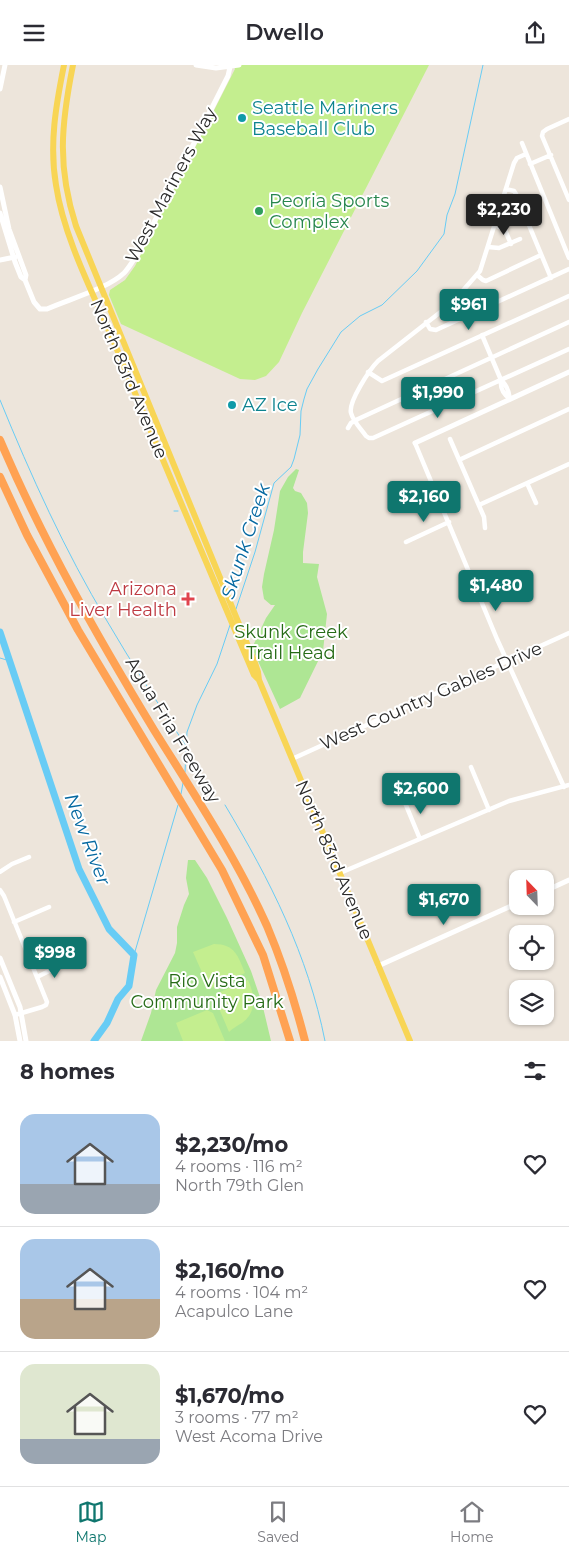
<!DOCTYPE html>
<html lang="en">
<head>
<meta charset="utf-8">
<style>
  :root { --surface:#fff; --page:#f7f7f7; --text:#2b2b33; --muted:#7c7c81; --line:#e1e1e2; --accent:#0f766e }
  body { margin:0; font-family:Montserrat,sans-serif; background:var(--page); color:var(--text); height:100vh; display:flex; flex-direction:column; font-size:19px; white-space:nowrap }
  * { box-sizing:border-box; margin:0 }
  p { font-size:16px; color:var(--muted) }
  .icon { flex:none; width:28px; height:28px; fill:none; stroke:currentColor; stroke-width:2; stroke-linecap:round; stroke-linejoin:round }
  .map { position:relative; height:976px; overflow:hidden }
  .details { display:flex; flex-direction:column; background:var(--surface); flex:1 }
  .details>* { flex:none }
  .needle { width:32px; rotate:337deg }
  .buttons { position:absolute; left:509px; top:805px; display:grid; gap:10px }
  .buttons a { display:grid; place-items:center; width:45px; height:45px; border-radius:10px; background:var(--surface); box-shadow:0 1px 4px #0004; font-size:25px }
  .price { position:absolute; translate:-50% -42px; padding:0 11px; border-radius:5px; background:var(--accent); color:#fff; font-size:16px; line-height:32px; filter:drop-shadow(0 1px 2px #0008) }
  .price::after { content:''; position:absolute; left:50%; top:30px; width:15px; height:11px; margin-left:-8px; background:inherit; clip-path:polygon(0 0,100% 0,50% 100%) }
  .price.selected { background:#222; color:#fff }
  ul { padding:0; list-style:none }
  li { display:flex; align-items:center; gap:15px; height:125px; padding:0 20px }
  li+li { border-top:1px solid var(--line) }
  li span { display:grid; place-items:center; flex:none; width:140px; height:100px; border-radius:15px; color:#555 }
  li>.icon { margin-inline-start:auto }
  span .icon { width:60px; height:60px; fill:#fffc; stroke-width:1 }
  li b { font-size:21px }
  h2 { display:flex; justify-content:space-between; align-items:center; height:60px; padding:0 20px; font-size:21px }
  header { display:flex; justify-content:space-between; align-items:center; height:65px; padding:0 20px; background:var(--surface); font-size:22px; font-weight:600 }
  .tabs { display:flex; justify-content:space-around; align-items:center; height:70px; border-top:1px solid var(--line); background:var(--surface); font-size:14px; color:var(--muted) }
  .tabs a { display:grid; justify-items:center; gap:2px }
  .tabs .selected { color:var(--accent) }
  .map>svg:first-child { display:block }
  .green { fill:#aee694 }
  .pitch { fill:#c4ee8f }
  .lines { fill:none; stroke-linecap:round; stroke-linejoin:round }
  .stream { stroke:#68ccf5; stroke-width:1 }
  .river { stroke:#68ccf5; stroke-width:7 }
  .minor { stroke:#fff; stroke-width:4.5 }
  .tertiary { stroke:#fff; stroke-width:5 }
  .primary { stroke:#f8d555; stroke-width:6 }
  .motorway { stroke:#ffa253; stroke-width:8 }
  .culture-dot { fill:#0f9aa8; stroke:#fff; stroke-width:2 }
  .leisure-dot { fill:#2e9e5b; stroke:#fff; stroke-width:2 }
  .health-dot { fill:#e0444e; stroke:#fff; stroke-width:2 }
  .labels { text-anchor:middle; stroke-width:4; stroke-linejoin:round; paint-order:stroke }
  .culture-label { font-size:18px; fill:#0d838f; stroke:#fff; text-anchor:start }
  .street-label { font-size:18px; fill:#2a2a2a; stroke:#fff }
  .leisure-label { font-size:18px; fill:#27864d; stroke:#fff; text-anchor:start }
  .health-label { font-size:18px; fill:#be3a42; stroke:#fff; text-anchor:end }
  .park-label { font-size:18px; fill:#266b16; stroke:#fff }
  .water-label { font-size:19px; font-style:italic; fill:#0669a1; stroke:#fff }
</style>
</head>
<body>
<header><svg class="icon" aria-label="menu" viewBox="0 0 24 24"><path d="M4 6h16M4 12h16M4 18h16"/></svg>Dwello<svg class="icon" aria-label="share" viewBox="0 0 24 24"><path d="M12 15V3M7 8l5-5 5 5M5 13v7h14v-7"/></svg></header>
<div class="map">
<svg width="569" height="976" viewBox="0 0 569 976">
  <rect width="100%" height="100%" fill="#ede5db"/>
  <path class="green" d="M296,404L299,405L293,423L295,426L301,428L307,438L308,448L303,487V498L319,499L317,512L327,549L323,586L300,633L280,644L252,583L266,553L275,540H271L264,534L262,522L264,509L274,465L280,426L288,412Z
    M188,795H195L207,813L227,853L251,906L262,938L271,976H141L151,948L156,925L175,888L177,878V862L184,840L189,829L186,813Z"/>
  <path class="pitch" d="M233,0H429L302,248L279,297L266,311L255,315L240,314L121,259L109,230L110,225L125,215L135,201L235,4Z
    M214,879C235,879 238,891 245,908L211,923L208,921L193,887Z
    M248,915C255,930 257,947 242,958C237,961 233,963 229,967L215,934L218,928Z
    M207,945L213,948L225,976H183L176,958Z"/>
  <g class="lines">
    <path class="stream" d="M0,335C31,411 65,486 107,556C132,599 159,640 186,681
      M174,446H178
      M236,544L255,487L274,418L291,402L294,394L300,370L301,346L304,334L307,324L318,304L341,267L360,251L382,240L417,206L444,169L447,150L455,129L483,0
      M0,593L10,596
      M185,707L187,667L197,640L217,599L230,560
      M181,729L183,718
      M225,740C270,815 308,890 325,976
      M134,890L178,740"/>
    <path class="river" d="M0,567L79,804L109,864L134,890L129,921L118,934L107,958L94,976"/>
    <path class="minor" d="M569,54L547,64L543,67L542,71L569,135
      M522,78L569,193
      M526,89L517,93L514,98L480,206L452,238L378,296C370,304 348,337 351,348C353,356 361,364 366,371L369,373H373L569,284
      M530,99L551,90
      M506,124L514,126L516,129L551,213
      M495,160L505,165L511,179
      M488,182L499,183L520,174
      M477,210L483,215L486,216L541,190
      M426,257L430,264L436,265L569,204
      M482,270L501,315C507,320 509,327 510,334
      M368,307L382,316L569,231
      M501,315C500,323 503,329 510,334
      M348,363L351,358L358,354L569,257
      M450,374L484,452L485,463
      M415,378L497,574L564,722
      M459,395L569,344
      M527,418L536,438
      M479,440L569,399
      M406,477L449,457
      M292,694L569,568
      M471,702L489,745
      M403,733L420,774
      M0,807L12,799L29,792
      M340,808L509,736L569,720
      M0,825L4,831L47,937L46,940L42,942L15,950
      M14,857L49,842
      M37,912L51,905L59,897"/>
    <path class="tertiary" d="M196,0L216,3L239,0
      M0,24L5,0
      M0,122L9,164L26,210L25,215
      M0,148L15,197L21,212L25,215L34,237L40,244H47C69,234 107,224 124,208C129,203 133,195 138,189L228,11L230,2
      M0,195L15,192
      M415,378L569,307
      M545,826L569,815
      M0,893L20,942L26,976
      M378,901L518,838
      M0,912L15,950L20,976"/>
    <path class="primary" d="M64,0C56,40 49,79 56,120C64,174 95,232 116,282C161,392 208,501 254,610L259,615
      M73,0C61,60 57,102 76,161L255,598L258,607L259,615L410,976"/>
    <path class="motorway" d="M0,375C43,476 97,571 154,665C194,729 236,792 267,861C283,899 295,937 305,976
      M0,412L27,470L78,565L222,805L263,890L290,976"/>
  </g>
  <g class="culture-dot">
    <circle cx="242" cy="53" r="5"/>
    <circle cx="232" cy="340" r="5"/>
  </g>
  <circle class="leisure-dot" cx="259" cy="146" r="5"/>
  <path class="health-dot" d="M185.5 526.5h5v5h5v5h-5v5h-5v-5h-5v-5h5z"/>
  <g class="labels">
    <g class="culture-label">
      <text x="252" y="49">Seattle Mariners<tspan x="252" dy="21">Baseball Club</tspan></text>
      <text x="242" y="346">AZ Ice</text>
    </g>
    <g class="street-label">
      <text transform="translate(171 120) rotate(-62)" y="6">West Mariners Way</text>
      <text transform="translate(129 314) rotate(67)" y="6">North 83rd Avenue</text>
      <text transform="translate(431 631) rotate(-24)" y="6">West Country Gables Drive</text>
      <text transform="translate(173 665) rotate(59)" y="6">Agua Fria Freeway</text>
      <text transform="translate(334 795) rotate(67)" y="6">North 83rd Avenue</text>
    </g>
    <g class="leisure-label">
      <text x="269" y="142">Peoria Sports<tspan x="269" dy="21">Complex</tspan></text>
    </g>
    <g class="health-label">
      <text x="177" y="530">Arizona<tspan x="177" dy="21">Liver Health</tspan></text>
    </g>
    <g class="park-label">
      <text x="291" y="573">Skunk Creek<tspan x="291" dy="21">Trail Head</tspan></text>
      <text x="207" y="922">Rio Vista<tspan x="207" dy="21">Community Park</tspan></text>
    </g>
    <g class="water-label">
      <text transform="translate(245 476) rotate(-72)" y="7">Skunk Creek</text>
      <text transform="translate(88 774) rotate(69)" y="7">New River</text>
    </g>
  </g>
</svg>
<div class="buttons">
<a><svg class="needle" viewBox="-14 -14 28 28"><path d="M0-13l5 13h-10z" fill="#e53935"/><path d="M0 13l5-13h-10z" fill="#7c7c81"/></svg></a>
<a><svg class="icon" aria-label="locate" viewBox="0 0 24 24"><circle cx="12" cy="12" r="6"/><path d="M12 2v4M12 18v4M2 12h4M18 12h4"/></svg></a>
<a><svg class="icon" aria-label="layers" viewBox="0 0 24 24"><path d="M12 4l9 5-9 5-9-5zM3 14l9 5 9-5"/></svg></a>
</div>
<b class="price selected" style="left:504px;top:171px">$2,230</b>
<b class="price" style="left:469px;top:266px">$961</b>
<b class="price" style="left:438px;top:354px">$1,990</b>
<b class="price" style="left:424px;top:458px">$2,160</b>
<b class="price" style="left:496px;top:547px">$1,480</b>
<b class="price" style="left:421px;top:750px">$2,600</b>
<b class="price" style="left:444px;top:861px">$1,670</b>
<b class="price" style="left:55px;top:914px">$998</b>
</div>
<section class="details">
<h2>8 homes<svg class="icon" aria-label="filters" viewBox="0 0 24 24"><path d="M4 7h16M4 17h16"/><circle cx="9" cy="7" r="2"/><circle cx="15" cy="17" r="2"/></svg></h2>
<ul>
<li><span style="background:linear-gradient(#a9c7e8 70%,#9aa5b1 0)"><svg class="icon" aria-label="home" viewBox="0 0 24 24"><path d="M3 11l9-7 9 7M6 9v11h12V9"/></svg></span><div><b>$2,230/mo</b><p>4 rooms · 116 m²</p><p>North 79th Glen</p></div><svg class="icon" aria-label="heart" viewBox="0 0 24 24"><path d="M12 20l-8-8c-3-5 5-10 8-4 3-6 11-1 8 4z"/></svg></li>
<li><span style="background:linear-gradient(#a9c7e8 60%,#b9a48a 0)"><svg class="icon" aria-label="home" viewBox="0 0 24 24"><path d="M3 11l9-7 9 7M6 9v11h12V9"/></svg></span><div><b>$2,160/mo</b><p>4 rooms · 104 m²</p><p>Acapulco Lane</p></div><svg class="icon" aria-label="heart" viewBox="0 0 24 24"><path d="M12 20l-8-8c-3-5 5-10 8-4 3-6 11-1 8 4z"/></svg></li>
<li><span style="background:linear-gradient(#dfe7d0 75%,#9aa5b1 0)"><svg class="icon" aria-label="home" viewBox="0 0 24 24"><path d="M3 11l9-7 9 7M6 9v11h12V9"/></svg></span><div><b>$1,670/mo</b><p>3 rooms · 77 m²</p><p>West Acoma Drive</p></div><svg class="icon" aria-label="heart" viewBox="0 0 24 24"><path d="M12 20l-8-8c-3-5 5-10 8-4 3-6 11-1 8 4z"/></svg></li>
</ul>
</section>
<nav class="tabs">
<a class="selected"><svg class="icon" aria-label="map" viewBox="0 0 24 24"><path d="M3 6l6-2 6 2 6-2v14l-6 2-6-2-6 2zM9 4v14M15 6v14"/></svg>Map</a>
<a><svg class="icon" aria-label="saved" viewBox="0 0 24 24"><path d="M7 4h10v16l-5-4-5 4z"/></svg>Saved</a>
<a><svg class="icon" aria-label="home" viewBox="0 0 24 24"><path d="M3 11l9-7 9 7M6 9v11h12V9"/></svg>Home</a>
</nav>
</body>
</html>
